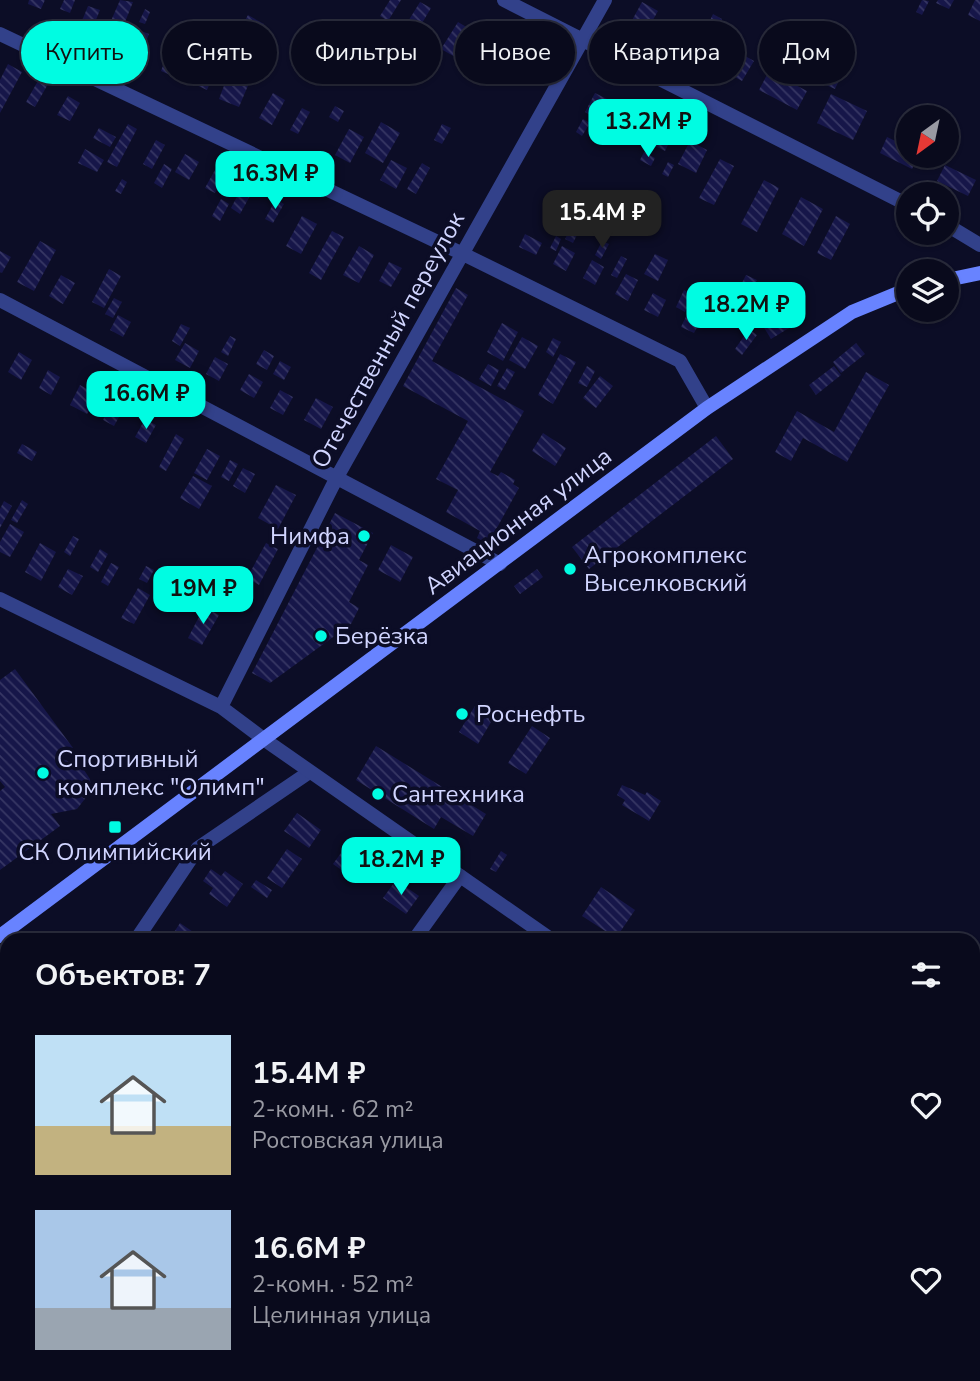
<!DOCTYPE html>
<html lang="ru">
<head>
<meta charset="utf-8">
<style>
  :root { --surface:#090a1c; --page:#121325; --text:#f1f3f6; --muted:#999aa3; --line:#292b3b; --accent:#00fce2 }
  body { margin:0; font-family:"Nunito Sans",sans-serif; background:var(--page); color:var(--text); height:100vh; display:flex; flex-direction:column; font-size:26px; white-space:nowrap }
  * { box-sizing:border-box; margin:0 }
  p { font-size:23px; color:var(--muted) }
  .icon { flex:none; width:38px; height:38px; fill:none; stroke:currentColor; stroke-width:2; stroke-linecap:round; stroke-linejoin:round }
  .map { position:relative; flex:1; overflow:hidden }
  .panel { position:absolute; left:0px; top:933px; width:980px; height:450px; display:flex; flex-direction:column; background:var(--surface); border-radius:21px 21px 0 0; box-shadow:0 2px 5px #0004,0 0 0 2px var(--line) }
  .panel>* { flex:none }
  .banner { position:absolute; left:21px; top:21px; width:938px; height:63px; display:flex; gap:14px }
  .needle { width:46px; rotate:213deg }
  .fabs { position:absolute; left:896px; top:105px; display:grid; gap:14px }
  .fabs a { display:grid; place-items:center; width:63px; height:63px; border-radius:50%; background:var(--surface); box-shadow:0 2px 5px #0004,0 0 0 2px var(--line); font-size:35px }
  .price { position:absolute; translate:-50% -60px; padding:0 16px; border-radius:14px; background:var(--accent); color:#111; font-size:23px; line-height:46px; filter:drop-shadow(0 2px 4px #0008) }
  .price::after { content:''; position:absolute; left:50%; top:42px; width:21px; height:16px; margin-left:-10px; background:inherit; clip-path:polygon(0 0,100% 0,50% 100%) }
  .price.active { background:#222; color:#fff }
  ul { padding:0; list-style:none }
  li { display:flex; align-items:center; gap:21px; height:175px; padding:0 35px }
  li span { display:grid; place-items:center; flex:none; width:196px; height:140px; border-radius:0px; color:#555 }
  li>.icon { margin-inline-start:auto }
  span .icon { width:84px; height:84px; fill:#fffc; stroke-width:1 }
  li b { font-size:30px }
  h2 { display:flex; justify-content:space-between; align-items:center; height:84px; padding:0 35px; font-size:30px }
  .pill { padding:0 24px; border-radius:32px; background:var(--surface); box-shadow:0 2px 5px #0004,0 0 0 2px var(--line); font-size:24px; line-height:63px }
  .pill.active { background:var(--accent); color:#111 }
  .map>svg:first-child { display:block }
  .building { fill:url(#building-back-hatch) }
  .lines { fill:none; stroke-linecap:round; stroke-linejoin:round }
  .minor { stroke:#32418a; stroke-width:14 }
  .tertiary { stroke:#32418a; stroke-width:14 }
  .secondary { stroke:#6883ff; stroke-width:14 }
  .poi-dot { fill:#00fce2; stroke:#0c0d26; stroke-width:2.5 }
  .labels { text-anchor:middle; stroke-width:7; stroke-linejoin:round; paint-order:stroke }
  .street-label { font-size:24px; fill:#d1d5ff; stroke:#0c0d26 }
  .poi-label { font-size:24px; fill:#d1d5ff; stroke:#0c0d26; text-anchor:start }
</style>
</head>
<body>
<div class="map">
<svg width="980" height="1381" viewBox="0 0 980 1381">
  <defs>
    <pattern id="building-back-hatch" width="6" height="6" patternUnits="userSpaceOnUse" patternTransform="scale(1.75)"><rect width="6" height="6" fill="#161649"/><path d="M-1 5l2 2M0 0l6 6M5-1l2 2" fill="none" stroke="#373764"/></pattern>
  </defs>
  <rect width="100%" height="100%" fill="#0c0d26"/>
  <path class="building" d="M29,0H45L41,9L28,4Z
    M64,0H75L70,13L60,9Z
    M120,0L133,2L117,42L104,37Z
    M390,0H401L388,21L380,16Z
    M922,0L929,1L922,15L916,12Z
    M938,0H954L949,9L936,3Z
    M975,0H980V21L968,15Z
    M420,2L431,8L418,30L407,23Z
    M642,2L658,11L646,32L630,24Z
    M88,6L100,10L91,32L79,28Z
    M145,9L150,12L145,24L139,22Z
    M713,14L722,19L715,33L706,29Z
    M248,15L264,24L260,32L243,24Z
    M458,22L473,31L457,58L441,49Z
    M673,24L687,31L679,49L664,41Z
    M136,29L149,34L142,53L128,47Z
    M401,29L410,34L401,47L393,42Z
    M350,34L360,40L347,63L336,56Z
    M490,37L501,43L488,67L477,61Z
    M713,38L754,61L742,81L702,59Z
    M412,40L420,45L411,59L403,54Z
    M513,47L532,57L521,78L502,68Z
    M768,48L778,53L770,67L761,61Z
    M169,49L184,55L175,77L161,71Z
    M421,50L430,56L421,71L412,66Z
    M8,64L22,72L0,113V80Z
    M202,65L215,71L207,90L194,84Z
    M231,67L252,76L239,107L219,99Z
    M834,70L842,74L835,89L826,85Z
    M769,71L807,91L797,110L759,90Z
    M39,79L48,84L35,107L26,102Z
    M273,93L285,100L272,125L259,118Z
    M595,93L611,101L601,121L585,112Z
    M831,94L867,111L853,140L817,123Z
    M68,96L80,103L70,121L57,115Z
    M335,106L344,111L338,122L329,117Z
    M302,108L310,112L298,134L290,130Z
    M628,109L644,117L634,137L618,128Z
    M583,119L590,123L582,136L576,132Z
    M381,122L400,133L383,163L365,153Z
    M128,124L137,129L117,167L107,162Z
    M442,124L451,128L442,144L434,140Z
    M658,125L674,133L665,151L649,143Z
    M99,128L116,137L110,147L93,138Z
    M349,129L364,137L350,163L335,155Z
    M947,136L958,142L952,154L947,152Z
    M887,137L908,147V156H918L912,169L880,153Z
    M156,140L165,145L152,169L143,164Z
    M690,141L707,150L696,173L678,164Z
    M85,149L104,160L97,172L78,163Z
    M644,152L655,158L651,166L640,160Z
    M185,154L199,162L189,180L175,172Z
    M720,159L734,166L714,205L699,198Z
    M391,160L407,168L396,189L380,180Z
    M668,162L674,165L668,177L662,174Z
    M422,163L430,168L416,194L407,189Z
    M164,164L172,169L162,188L154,183Z
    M945,165L976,180L968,196L937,181Z
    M216,168L226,173L215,193L205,188Z
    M122,179L127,182L121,194L115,191Z
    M764,180L779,188L757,232L741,224Z
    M244,183L254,189L240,214L231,208Z
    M801,197L823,209L804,246L782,234Z
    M221,199L229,204L220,221L212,216Z
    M276,199L284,204L273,223L265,219Z
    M302,216L317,224L301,254L286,246Z
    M836,216L850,224L831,260L817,253Z
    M573,223L581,227L573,243L565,239Z
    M332,231L344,237L321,280L309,273Z
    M525,234L542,243L536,255L519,247Z
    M556,236L561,239L556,251L550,248Z
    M40,241L56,250L34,291L17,282Z
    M602,241L609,244L601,259L595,255Z
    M359,246L374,255L359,283L343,275Z
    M562,246L575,253L566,271L553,264Z
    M0,251L11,257L2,273L0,272Z
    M655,254L668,260L658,281L644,274Z
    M621,256L627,259L617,278L611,275Z
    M592,260L604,267L595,285L583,278Z
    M389,262L402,268L391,287L379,281Z
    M109,269L121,276L104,308L92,302Z
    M626,274L638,280L628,301L615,294Z
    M61,275L75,283L63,304L49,296Z
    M746,275L757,280L739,316L728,310Z
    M456,288L468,295L432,361L524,411L490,472L498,476L501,472L515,480L513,484L519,488L488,544L477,538L480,531L446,512L458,490L436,479L468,421L403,386Z
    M684,290L693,295L685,312L676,307Z
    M653,293L666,300L658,317L644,310Z
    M114,298L122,302L113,318L105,314Z
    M690,308L704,315L694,333L681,327Z
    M786,312L794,325L771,339L763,326Z
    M118,315L131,322L123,337L110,330Z
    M502,323L518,332L503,361L487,352Z
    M181,324L190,328L180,346L172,341Z
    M749,329L757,335L742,355L735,349Z
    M230,336L236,339L228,356L221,352Z
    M522,337L538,346L525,369L509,360Z
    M553,338L561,342L553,357L546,352Z
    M185,343L199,351L190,368L175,360Z
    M856,343L865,354L841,373L833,362Z
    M264,350L274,356L267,370L256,364Z
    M19,352L32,360L21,380L8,372Z
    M560,354L576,362L553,404L538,395Z
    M215,357L228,364L219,381L206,374Z
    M280,361L291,367L284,380L273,374Z
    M488,364L499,370L491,386L479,379Z
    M587,366L595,371L587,387L578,383Z
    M834,366L841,375L816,395L809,385Z
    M507,368L515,372L505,390L497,386Z
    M48,370L60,377L51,395L39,388Z
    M866,372L889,385L847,462L803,438L791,461L775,452L797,411L834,432Z
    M249,374L263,382L254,398L240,390Z
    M600,376L613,386L596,408L583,398Z
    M80,385L98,395L87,414L70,405Z
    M280,390L293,397L283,415L270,408Z
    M316,398L333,407L321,429L304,420Z
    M112,402L124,408L114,426L103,420Z
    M145,419L156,425L146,443L135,437Z
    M543,433L566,448L555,466L532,451Z
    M176,434L184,439L166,471L159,467Z
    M716,436L733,459L589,569L572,547Z
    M22,444L37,452L32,461L17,453Z
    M207,449L220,456L207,480L194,473Z
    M230,460L238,464L229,481L221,477Z
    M243,468L255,474L245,493L233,486Z
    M193,476L212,486L199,509L180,498Z
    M276,485L296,495L278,529L258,518Z
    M22,500L28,504L17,523L11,520Z
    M4,501L12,506L0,528V509Z
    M335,513L373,533L359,560L368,565L349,602L359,608L351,624L270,683L252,673Z
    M10,524L24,532L10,557L0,552V542Z
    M73,536L79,539L70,556L64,552Z
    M40,543L56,552L41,581L25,572Z
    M266,543L278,549L259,585L247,578Z
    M391,545L413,557L400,582L378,570Z
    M100,549L108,554L98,572L90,567Z
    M111,563L119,567L108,586L101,582Z
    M146,566L154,570L147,583L139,579Z
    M68,569L83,576L72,595L58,587Z
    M537,569L543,577L520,594L514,586Z
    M138,588L150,595L134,624L121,618Z
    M204,607L219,615L202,645L188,638Z
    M15,669L73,748L60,758L82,767L90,779L91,791L77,809L51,814L60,826L0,870V791L5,787L0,781V680Z
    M478,701L497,712L478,744L459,732Z
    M532,726L550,738L526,774L508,763Z
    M376,746L486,814L473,836L441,817L434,829L356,780Z
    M622,785L645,795L647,792L661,801L649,821L622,805L625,800L617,795Z
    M297,813L321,830L309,848L284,831Z
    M346,846L370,863L357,881L333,864Z
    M287,849L302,859L282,888L267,878Z
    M501,851L507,855L496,872L490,869Z
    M211,869L221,876L225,871L243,884L227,907L209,894L213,888L203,881Z
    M256,880L272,890L267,898L251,887Z
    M396,880L419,896L406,914L383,898Z
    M601,887L635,910L616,938L582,916Z
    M180,923L199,936L197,940H169Z
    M0,1040L5,1044L7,1041V1093L0,1088Z
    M973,1142L980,1147L973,1162Z
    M134,1376H190L198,1381H142Z
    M452,1376H474L470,1381H448Z
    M497,1376H512L520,1381H493Z
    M701,1376H736L732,1381H709Z"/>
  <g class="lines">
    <path class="minor" d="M504,0L908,205
      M0,34L461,253L680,361L707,408
      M947,225L980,245
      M0,300L500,564
      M0,599L221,707L265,740
      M221,707L337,477L605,0
      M136,940L198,848L308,773
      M414,940L460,876
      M0,1115L7,1120
      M973,1298L980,1288
      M371,1376L379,1381
      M396,1381L400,1376
      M663,1381L667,1376
      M914,1381L918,1376"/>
    <path class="tertiary" d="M265,740L552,940
      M973,1231L980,1235"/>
    <path class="secondary" d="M947,280L980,273
      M0,936L707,408L852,312L908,289"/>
  </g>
  <g class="poi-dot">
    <circle cx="364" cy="536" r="7"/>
    <circle cx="570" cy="569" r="7"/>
    <circle cx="321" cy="636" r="7"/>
    <circle cx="462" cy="714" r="7"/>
    <circle cx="43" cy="773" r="7"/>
    <circle cx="378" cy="794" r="7"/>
    <rect x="108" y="820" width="14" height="14" rx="3.5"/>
  </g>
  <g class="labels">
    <g class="street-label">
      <text transform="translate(388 340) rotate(-61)" y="8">Отечественный переулок</text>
      <text transform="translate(518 521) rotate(-37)" y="8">Авиационная улица</text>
    </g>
    <g class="poi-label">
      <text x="350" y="544" text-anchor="end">Нимфа</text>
      <text x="584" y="563">Агрокомплекс<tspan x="584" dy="28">Выселковский</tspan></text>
      <text x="335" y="644">Берёзка</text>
      <text x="476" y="722">Роснефть</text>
      <text x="57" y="767">Спортивный<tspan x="57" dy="28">комплекс "Олимп"</tspan></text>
      <text x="392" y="802">Сантехника</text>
      <text x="115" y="860" text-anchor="middle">СК Олимпийский</text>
    </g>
  </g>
</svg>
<div class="fabs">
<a><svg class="needle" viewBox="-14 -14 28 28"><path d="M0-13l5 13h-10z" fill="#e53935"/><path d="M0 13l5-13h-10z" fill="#999aa3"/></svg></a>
<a><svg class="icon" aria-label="locate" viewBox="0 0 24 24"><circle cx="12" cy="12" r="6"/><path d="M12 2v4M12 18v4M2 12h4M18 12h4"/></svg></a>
<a><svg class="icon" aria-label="layers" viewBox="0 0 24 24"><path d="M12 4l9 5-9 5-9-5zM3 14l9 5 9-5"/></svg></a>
</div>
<b class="price" style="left:648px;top:159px">13.2M ₽</b>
<b class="price" style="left:275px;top:211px">16.3M ₽</b>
<b class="price active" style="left:602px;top:250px">15.4M ₽</b>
<b class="price" style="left:746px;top:342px">18.2M ₽</b>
<b class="price" style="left:146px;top:431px">16.6M ₽</b>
<b class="price" style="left:203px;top:626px">19M ₽</b>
<b class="price" style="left:401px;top:897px">18.2M ₽</b>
<div class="banner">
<a class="pill active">Купить</a>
<a class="pill">Снять</a>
<a class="pill">Фильтры</a>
<a class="pill">Новое</a>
<a class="pill">Квартира</a>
<a class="pill">Дом</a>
</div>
<section class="panel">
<h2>Объектов: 7<svg class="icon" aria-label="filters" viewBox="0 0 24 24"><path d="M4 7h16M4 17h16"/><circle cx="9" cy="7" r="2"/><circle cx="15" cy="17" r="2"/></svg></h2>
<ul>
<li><span style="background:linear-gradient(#bfe0f5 65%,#c2b280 0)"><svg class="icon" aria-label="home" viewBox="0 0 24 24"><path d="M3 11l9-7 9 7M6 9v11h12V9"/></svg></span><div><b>15.4M ₽</b><p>2-комн. · 62 m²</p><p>Ростовская улица</p></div><svg class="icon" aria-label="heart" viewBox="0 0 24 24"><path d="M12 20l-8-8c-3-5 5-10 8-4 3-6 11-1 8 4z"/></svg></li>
<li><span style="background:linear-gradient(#a9c7e8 70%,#9aa5b1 0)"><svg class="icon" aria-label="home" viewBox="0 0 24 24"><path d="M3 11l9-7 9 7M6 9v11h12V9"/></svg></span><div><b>16.6M ₽</b><p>2-комн. · 52 m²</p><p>Целинная улица</p></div><svg class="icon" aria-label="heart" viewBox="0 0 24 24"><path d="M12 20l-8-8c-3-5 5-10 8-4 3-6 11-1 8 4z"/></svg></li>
</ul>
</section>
</div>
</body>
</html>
